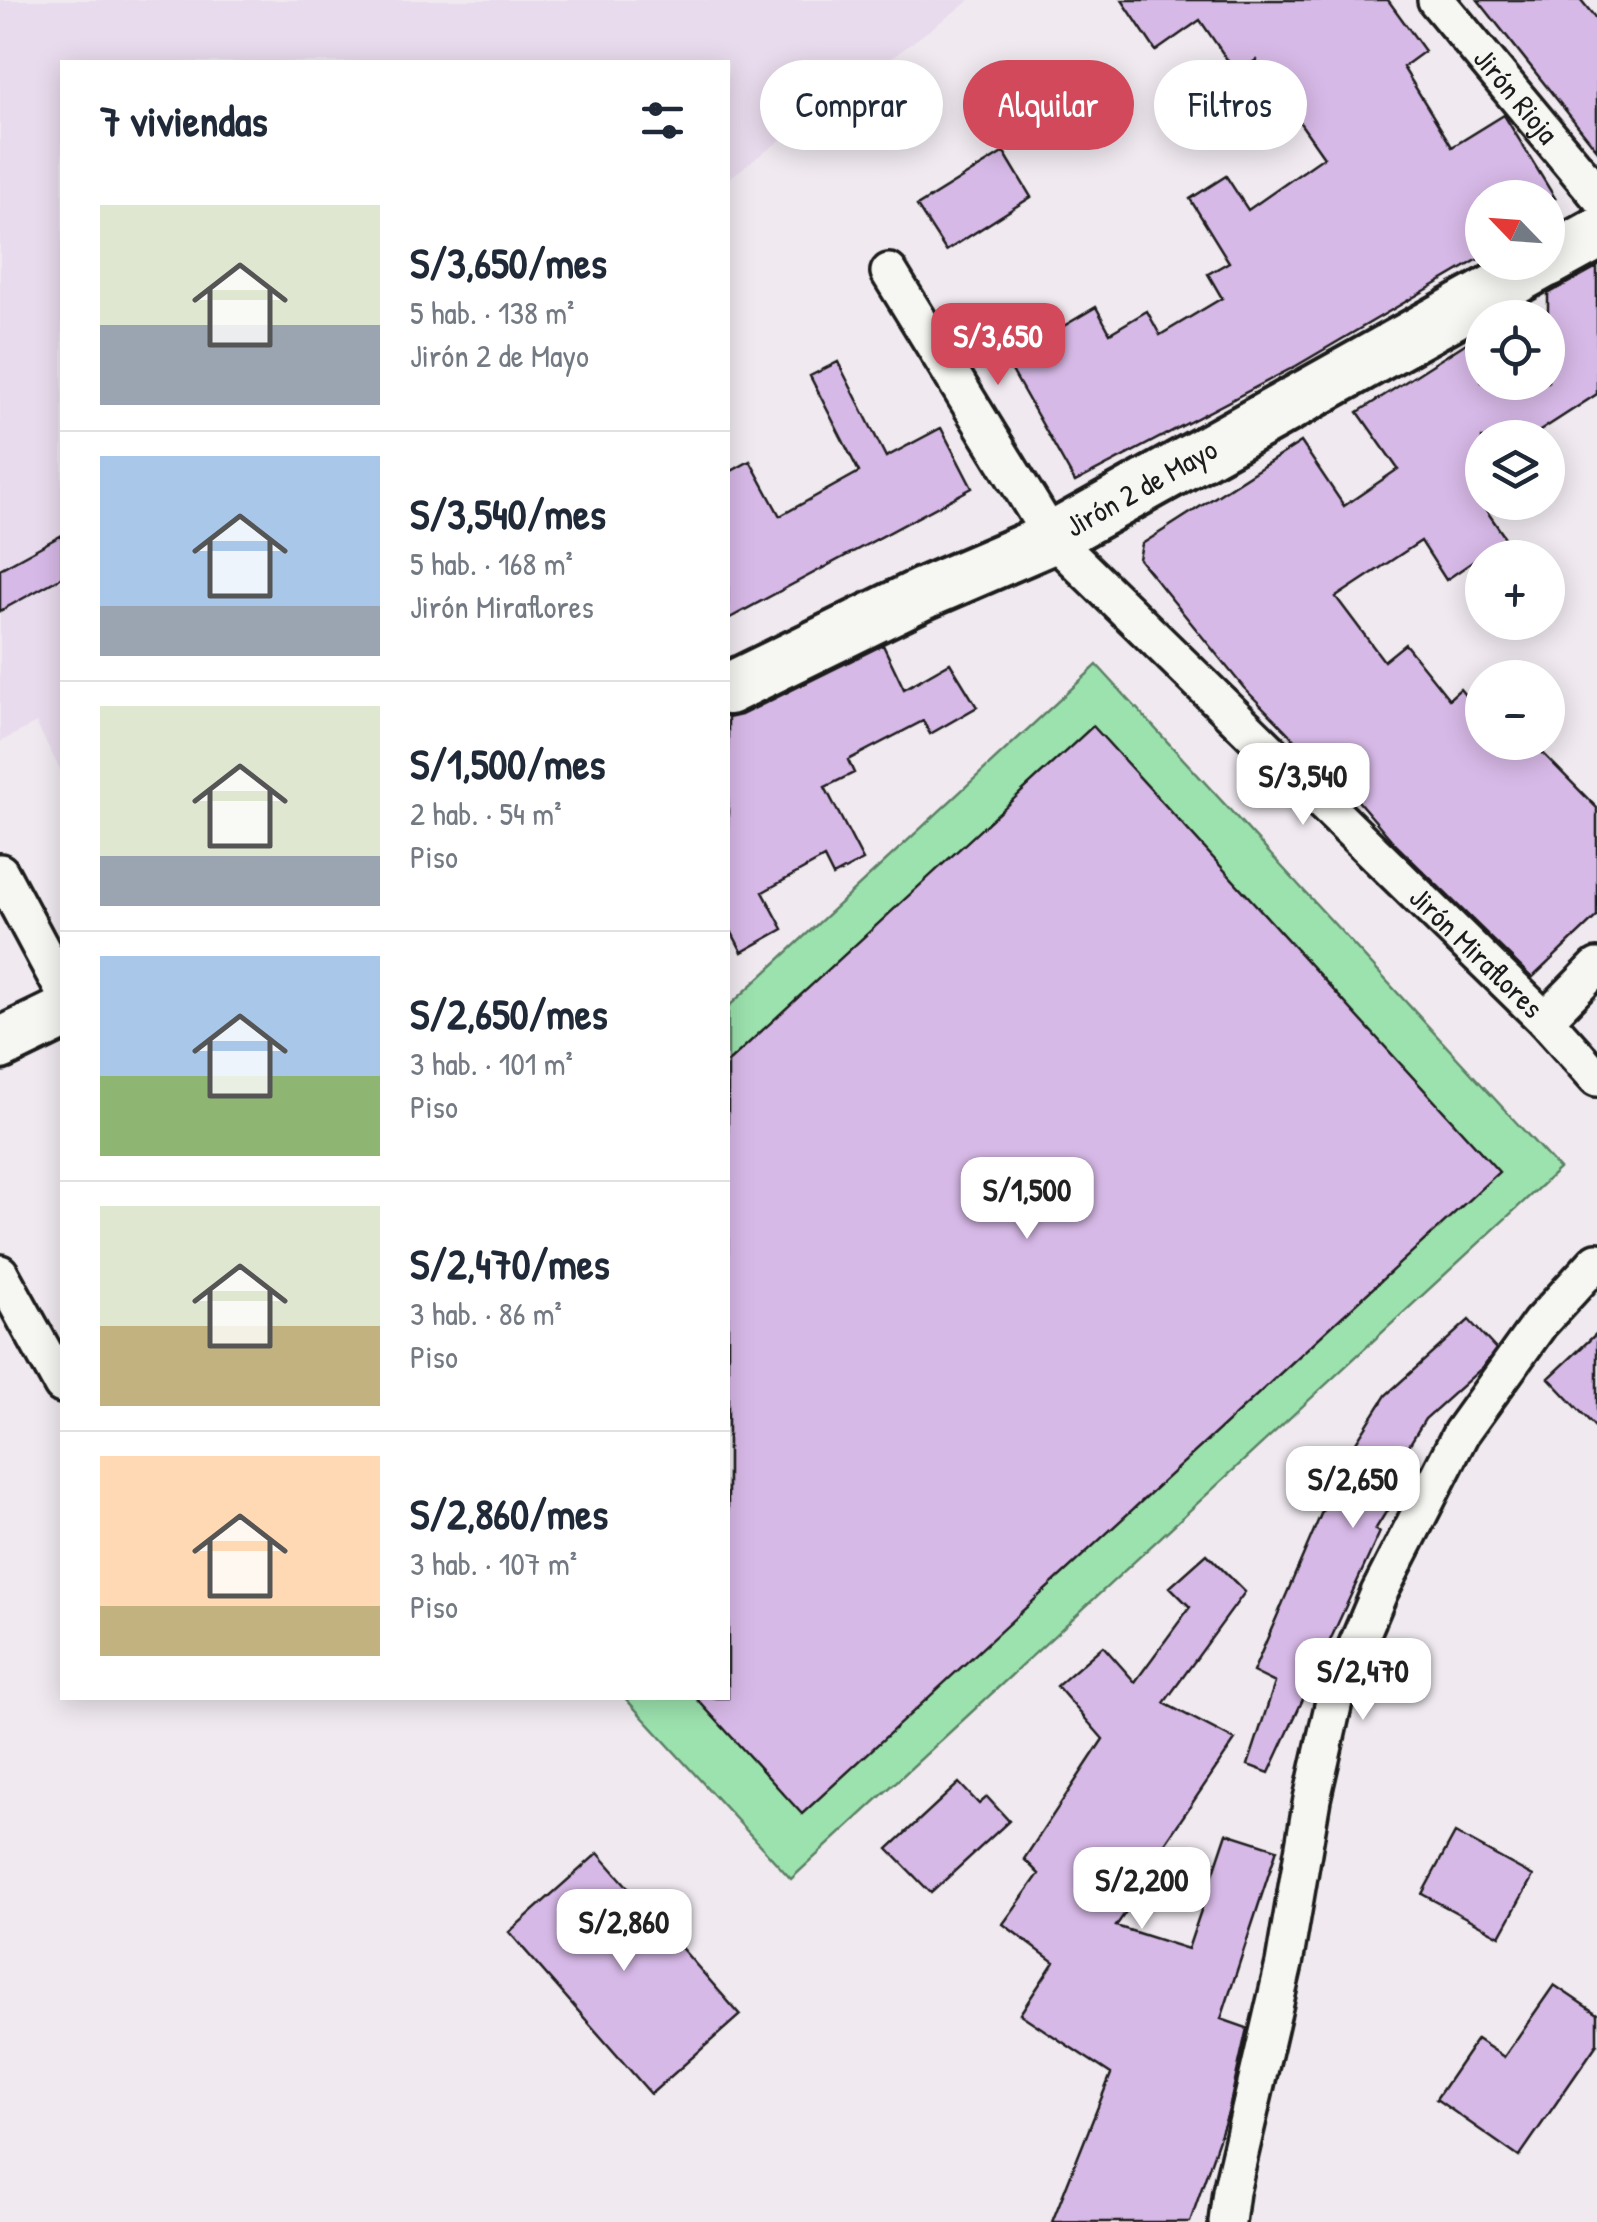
<!DOCTYPE html>
<html lang="es">
<head>
<meta charset="utf-8">
<style>
  :root { --surface:#fff; --page:#f2f2f3; --text:#1f2937; --muted:#747a83; --line:#e0e1e3; --accent:#d1495b }
  body { margin:0; font-family:"Patrick Hand",sans-serif; background:var(--page); color:var(--text); height:100vh; display:flex; flex-direction:column; font-size:38px; white-space:nowrap }
  * { box-sizing:border-box; margin:0 }
  p { font-size:32px; color:var(--muted) }
  .icon { flex:none; width:55px; height:55px; fill:none; stroke:currentColor; stroke-width:2; stroke-linecap:round; stroke-linejoin:round }
  .map { position:relative; flex:1; overflow:hidden }
  .panel { position:absolute; left:60px; top:60px; width:670px; height:1640px; display:flex; flex-direction:column; background:var(--surface); border-radius:0px; box-shadow:0 5px 25px #0003 }
  .panel>* { flex:none }
  .hud { position:absolute; left:760px; top:60px; width:685px; height:90px; display:flex; gap:20px }
  .needle { width:65px; rotate:295deg }
  .tools { position:absolute; left:1465px; top:180px; display:grid; gap:20px }
  .tools a { display:grid; place-items:center; width:100px; height:100px; border-radius:50%; background:var(--surface); box-shadow:0 5px 25px #0003; font-size:50px }
  .price { position:absolute; translate:-50% -85px; padding:0 22px; border-radius:20px; background:#fff; color:#222; font-size:32px; line-height:65px; filter:drop-shadow(0 2px 5px #0008) }
  .price::after { content:''; position:absolute; left:50%; top:60px; width:30px; height:22px; margin-left:-15px; background:inherit; clip-path:polygon(0 0,100% 0,50% 100%) }
  .price.selected { background:var(--accent); color:#fff }
  ul { padding:0; list-style:none }
  li { display:flex; align-items:center; gap:30px; height:250px; padding:0 40px }
  li+li { border-top:2px solid var(--line) }
  li span { display:grid; place-items:center; flex:none; width:280px; height:200px; border-radius:0px; color:#555 }
  li>.icon { margin-inline-start:auto }
  span .icon { width:120px; height:120px; fill:#fffc; stroke-width:1 }
  li b { font-size:42px }
  h2 { display:flex; justify-content:space-between; align-items:center; height:120px; padding:0 40px; font-size:42px }
  .chip { padding:0 35px; border-radius:45px; background:var(--surface); box-shadow:0 5px 25px #0003; font-size:35px; line-height:90px }
  .chip.selected { background:var(--accent); color:#fff }
  .map>svg:first-child { display:block }
  .built { fill:#e8dbed }
  .green { fill:#9ce2ae; stroke:#5c7f65; stroke-width:2.5 }
  .building { fill:#d7b9e7; stroke:#1c1c1c; stroke-width:2.5 }
  .lines { fill:none; stroke-linecap:round; stroke-linejoin:round }
  .minor-casing { stroke:#1c1c1c; stroke-width:42 }
  .secondary-casing { stroke:#1c1c1c; stroke-width:58 }
  .minor { stroke:#f6f6f2; stroke-width:35 }
  .secondary { stroke:#f6f6f2; stroke-width:50 }
  .labels { text-anchor:middle; stroke-width:10; stroke-linejoin:round; paint-order:stroke }
  .street-label { font-size:30px; fill:#1c1c1c; stroke:#f6f6f2 }
</style>
</head>
<body>
<div class="map">
<svg width="1597" height="2222" viewBox="0 0 1597 2222">
  <rect width="100%" height="100%" fill="#f0eaf0"/>
  <filter id="ink" filterUnits="userSpaceOnUse"><feTurbulence type="fractalNoise" baseFrequency=".01" numOctaves="2"/><feDisplacementMap in="SourceGraphic" scale="20" xChannelSelector="R" yChannelSelector="G"/><feConvolveMatrix kernelMatrix="1 2 1 2 8 2 1 2 1" color-interpolation-filters="sRGB"/></filter>
  <g filter="url(#ink)">
    <path class="built" d="M0,0H970L728,179V62H62V773L36,723L0,742Z"/>
    <path class="green" d="M1097,665L1559,1169L791,1879L625,1698H728V1007Z"/>
    <path class="building" d="M1122,0H1388L1425,51L1403,67L1452,147L1504,115L1555,198H1482V257L1296,366L1075,482L1006,360L1096,307L1110,333L1147,311L1160,335L1222,298L1208,274L1229,262L1190,199L1226,176L1248,210L1324,157L1256,60L1237,74L1200,20L1156,51Z
      M1478,0H1581L1597,20V150Z
      M1004,152L1031,197L946,251L917,206Z
      M1597,267V394L1529,438H1482V504L1506,539L1446,580L1421,541L1336,597L1384,661L1405,644L1449,699L1460,689L1482,716V742L1533,743L1597,808V916L1532,978L1395,844L1328,766L1321,771L1312,762L1291,736L1244,688L1139,559L1142,544L1301,442L1344,506L1398,469L1358,412L1482,333V382H1548V294Z
      M838,362L886,457L941,428L972,488L728,619V473L750,461L780,516L859,472L810,376Z
      M62,535V577L0,611V569Z
      M883,645L904,689L950,663L977,707L930,734L923,721L848,760L854,773L825,787L863,860L833,876L824,858L763,892L783,929L742,952L728,925V718L741,715Z
      M1093,726L1499,1172L802,1814L696,1698H728V1062Z
      M1469,1320L1496,1349L1482,1368L1425,1419L1400,1460L1413,1468L1375,1530L1380,1532L1269,1773L1248,1765L1275,1683L1253,1672L1324,1507L1317,1503L1386,1395Z
      M1597,1333V1429L1549,1378Z
      M1207,1554L1245,1592L1164,1703L1235,1740L1134,1889L1139,1893L1116,1926L1188,1949L1227,1833L1277,1849L1221,2019L1247,2028L1228,2113L1190,2222H1052L1111,2074L1020,2014L1054,1962L1003,1924L1039,1874L1024,1859L1103,1739L1057,1686L1103,1646L1135,1682L1190,1607L1170,1587Z
      M959,1783L979,1804L987,1797L1009,1821L931,1893L888,1849Z
      M1455,1833L1533,1876L1500,1936L1422,1894Z
      M598,1853L740,2015L651,2094L509,1932Z
      M1554,1985L1597,2014V2044L1519,2157L1436,2099L1477,2039L1504,2057Z"/>
    <g class="lines">
      <defs>
        <g id="minor">
          <path id="s1" d="M1436,0L1597,194"/>
          <path id="s2" d="M889,272L1052,538L1545,1020L1597,1078"/>
          <path d="M0,872L62,988"/>
          <path d="M1545,1020L1597,967"/>
          <path d="M0,1273L62,1385"/>
          <path d="M1227,2222L1231,2192L1284,1964L1312,1799L1335,1697L1379,1593L1461,1433L1540,1323L1597,1261"/>
        </g>
        <g id="secondary">
          <path d="M1548,261L1597,234"/>
          <path id="s3" d="M728,689L922,594L1052,538L1545,262"/>
          <path d="M0,1044L62,1014"/>
        </g>
      </defs>
      <use href="#minor" class="minor-casing"/>
      <use href="#secondary" class="secondary-casing"/>
      <use href="#minor" class="minor"/>
      <use href="#secondary" class="secondary"/>
    </g>
  </g>
  <g class="labels">
    <g class="street-label">
      <text dy="10" stroke="none"><textPath href="#s1" startOffset="125">Jirón Rioja</textPath></text>
      <text dy="10" stroke="none"><textPath href="#s3" startOffset="460">Jirón 2 de Mayo</textPath></text>
      <text dy="10" stroke="none"><textPath href="#s2" startOffset="905">Jirón Miraflores</textPath></text>
    </g>
  </g>
</svg>
<div class="tools">
<a><svg class="needle" viewBox="-14 -14 28 28"><path d="M0-13l5 13h-10z" fill="#e53935"/><path d="M0 13l5-13h-10z" fill="#747a83"/></svg></a>
<a><svg class="icon" aria-label="locate" viewBox="0 0 24 24"><circle cx="12" cy="12" r="6"/><path d="M12 2v4M12 18v4M2 12h4M18 12h4"/></svg></a>
<a><svg class="icon" aria-label="layers" viewBox="0 0 24 24"><path d="M12 4l9 5-9 5-9-5zM3 14l9 5 9-5"/></svg></a>
<a>+</a>
<a>−</a>
</div>
<b class="price selected" style="left:998px;top:388px">S/3,650</b>
<b class="price" style="left:1303px;top:828px">S/3,540</b>
<b class="price" style="left:1027px;top:1242px">S/1,500</b>
<b class="price" style="left:1353px;top:1531px">S/2,650</b>
<b class="price" style="left:1363px;top:1723px">S/2,470</b>
<b class="price" style="left:1142px;top:1932px">S/2,200</b>
<b class="price" style="left:624px;top:1974px">S/2,860</b>
<div class="hud">
<a class="chip">Comprar</a>
<a class="chip selected">Alquilar</a>
<a class="chip">Filtros</a>
</div>
<section class="panel">
<h2>7 viviendas<svg class="icon" aria-label="filters" viewBox="0 0 24 24"><path d="M4 7h16M4 17h16"/><circle cx="9" cy="7" r="2"/><circle cx="15" cy="17" r="2"/></svg></h2>
<ul>
<li><span style="background:linear-gradient(#dfe7d0 60%,#9aa5b1 0)"><svg class="icon" aria-label="home" viewBox="0 0 24 24"><path d="M3 11l9-7 9 7M6 9v11h12V9"/></svg></span><div><b>S/3,650/mes</b><p>5 hab. · 138 m²</p><p>Jirón 2 de Mayo</p></div></li>
<li><span style="background:linear-gradient(#a9c7e8 75%,#9aa5b1 0)"><svg class="icon" aria-label="home" viewBox="0 0 24 24"><path d="M3 11l9-7 9 7M6 9v11h12V9"/></svg></span><div><b>S/3,540/mes</b><p>5 hab. · 168 m²</p><p>Jirón Miraflores</p></div></li>
<li><span style="background:linear-gradient(#dfe7d0 75%,#9aa5b1 0)"><svg class="icon" aria-label="home" viewBox="0 0 24 24"><path d="M3 11l9-7 9 7M6 9v11h12V9"/></svg></span><div><b>S/1,500/mes</b><p>2 hab. · 54 m²</p><p>Piso</p></div></li>
<li><span style="background:linear-gradient(#a9c7e8 60%,#8fb573 0)"><svg class="icon" aria-label="home" viewBox="0 0 24 24"><path d="M3 11l9-7 9 7M6 9v11h12V9"/></svg></span><div><b>S/2,650/mes</b><p>3 hab. · 101 m²</p><p>Piso</p></div></li>
<li><span style="background:linear-gradient(#dfe7d0 60%,#c2b280 0)"><svg class="icon" aria-label="home" viewBox="0 0 24 24"><path d="M3 11l9-7 9 7M6 9v11h12V9"/></svg></span><div><b>S/2,470/mes</b><p>3 hab. · 86 m²</p><p>Piso</p></div></li>
<li><span style="background:linear-gradient(#ffd9b3 75%,#c2b280 0)"><svg class="icon" aria-label="home" viewBox="0 0 24 24"><path d="M3 11l9-7 9 7M6 9v11h12V9"/></svg></span><div><b>S/2,860/mes</b><p>3 hab. · 107 m²</p><p>Piso</p></div></li>
</ul>
</section>
</div>
</body>
</html>
